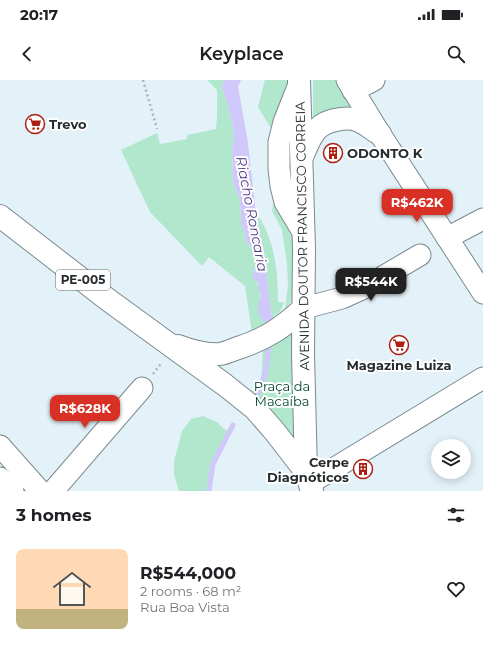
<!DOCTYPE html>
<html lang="en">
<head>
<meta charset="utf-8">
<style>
  :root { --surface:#fff; --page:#f6f6f6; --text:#202124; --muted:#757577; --line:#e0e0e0; --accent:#d93025 }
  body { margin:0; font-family:Montserrat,sans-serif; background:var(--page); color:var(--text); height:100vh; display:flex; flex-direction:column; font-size:15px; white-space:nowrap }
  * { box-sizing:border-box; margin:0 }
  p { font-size:13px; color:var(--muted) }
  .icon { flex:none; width:22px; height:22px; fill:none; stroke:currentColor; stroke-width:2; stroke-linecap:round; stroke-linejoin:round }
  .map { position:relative; height:411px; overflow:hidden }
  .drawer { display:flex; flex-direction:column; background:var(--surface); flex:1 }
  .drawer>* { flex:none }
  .tools { position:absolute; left:431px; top:359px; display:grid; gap:8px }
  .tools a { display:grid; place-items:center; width:40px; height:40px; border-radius:50%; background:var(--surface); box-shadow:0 2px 10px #0003; font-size:20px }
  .price { position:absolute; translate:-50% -34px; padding:0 9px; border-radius:8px; background:var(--accent); color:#fff; font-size:13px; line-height:26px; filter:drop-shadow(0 1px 2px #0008) }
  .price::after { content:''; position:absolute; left:50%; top:24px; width:12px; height:9px; margin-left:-6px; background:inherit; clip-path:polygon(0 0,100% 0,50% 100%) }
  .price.active { background:#222; color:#fff }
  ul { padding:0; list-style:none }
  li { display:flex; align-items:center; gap:12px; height:100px; padding:0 16px }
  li+li { border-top:1px solid var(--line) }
  li span { display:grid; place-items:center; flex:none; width:112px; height:80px; border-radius:8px; color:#555 }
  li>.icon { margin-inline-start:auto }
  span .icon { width:48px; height:48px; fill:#fffc; stroke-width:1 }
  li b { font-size:17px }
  h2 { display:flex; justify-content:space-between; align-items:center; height:48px; padding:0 16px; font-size:17px }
  .status { display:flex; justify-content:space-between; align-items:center; height:28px; padding:0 20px; background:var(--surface); direction:ltr }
  .status svg { height:11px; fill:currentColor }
  header { display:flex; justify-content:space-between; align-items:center; height:52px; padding:0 16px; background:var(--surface); font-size:18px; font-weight:600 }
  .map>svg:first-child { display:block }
  .green { fill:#b0e7cd }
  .water { fill:#d0c7fb }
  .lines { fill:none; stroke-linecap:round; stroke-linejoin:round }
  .stream { stroke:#d0c7fb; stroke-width:5 }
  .minor-casing { stroke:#7c898f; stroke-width:23 }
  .major-casing { stroke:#7c898f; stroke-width:24 }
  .path { stroke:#a9b5ba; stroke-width:2.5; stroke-dasharray:2 3; stroke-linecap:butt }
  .minor { stroke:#fff; stroke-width:21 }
  .major { stroke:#fff; stroke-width:22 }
  .labels { text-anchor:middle; stroke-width:4; stroke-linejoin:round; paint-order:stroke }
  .shield { fill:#fff; stroke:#676b6d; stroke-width:1 }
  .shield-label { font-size:12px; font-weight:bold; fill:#262c2e }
  .poi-label { font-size:13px; font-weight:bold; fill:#262c2e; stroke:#fff; text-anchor:start }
  .street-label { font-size:13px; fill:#262c2e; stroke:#fff }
  .park-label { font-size:13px; fill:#02452f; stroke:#fff }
  .water-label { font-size:14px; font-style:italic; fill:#523e89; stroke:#fff }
</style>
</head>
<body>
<div class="status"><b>20:17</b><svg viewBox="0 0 49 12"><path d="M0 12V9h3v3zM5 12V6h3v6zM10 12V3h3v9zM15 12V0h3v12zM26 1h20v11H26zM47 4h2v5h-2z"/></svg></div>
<header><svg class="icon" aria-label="back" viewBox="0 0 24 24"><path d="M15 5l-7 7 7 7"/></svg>Keyplace<svg class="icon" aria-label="search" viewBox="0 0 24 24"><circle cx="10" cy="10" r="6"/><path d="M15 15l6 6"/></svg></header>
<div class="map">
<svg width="483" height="411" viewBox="0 0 483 411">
  <rect width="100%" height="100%" fill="#e3f1f8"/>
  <path class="green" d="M207,0H225L223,2L222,7L227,22L233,47L234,59L232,70L233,102L239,117L241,132V143L245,154V158L250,166L259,171L261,173L259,184L253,192L254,199C263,203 260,225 259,235L265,242V246L252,254L245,206L209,177L202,186L150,132L121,70L157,53L160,64L187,59V55L216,49L217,37V10Z
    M265,0H291L272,50L258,27Z
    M313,0H339L356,27L314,39L313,36Z
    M274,119L293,150L297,202L291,221L285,231L288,204L287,184L282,150L272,131Z
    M256,133C275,158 278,192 278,222H284L281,230L274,236L275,239L273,244L266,195L263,170Z
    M304,243L306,379L251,311L261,307L263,268Z
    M203,336L217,342L224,349L229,351L213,384L209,411H179L174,394V381L182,351L191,339Z"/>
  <path class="water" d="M225,0H241L238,7L248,63L256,135L263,170L266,195L273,244L265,246V242L259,235L258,229L261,215L258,207L259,203L252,197C254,187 264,182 259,171L253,168L246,162L245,154L241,143V132L239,117L233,102L232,70L234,59L233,47L227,22L222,7L223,2Z"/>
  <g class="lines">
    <path class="stream" d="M257,314C266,299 268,279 269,261
      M209,411L213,384L233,345"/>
    <defs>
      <path id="minor" d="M347,0L380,54L483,213
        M299,4L284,42L279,62V89L281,106L285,122L303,152
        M353,11L374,0
        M447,158L483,139
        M304,228L342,218L362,209L420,175
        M0,366L40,411
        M0,398L13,411
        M310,403L483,298
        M53,411L142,308"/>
      <path id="major" d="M299,0L304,169L303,274L306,392L312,411
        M302,77C311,56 315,42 341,39C347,38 353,38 359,41C366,44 373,50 380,54
        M0,136L107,219L225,305L255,329L275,352L306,392
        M178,266C191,271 205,275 220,274C226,273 232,270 238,268C266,259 282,248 304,228"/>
    </defs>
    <use href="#minor" class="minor-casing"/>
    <use href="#major" class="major-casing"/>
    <path class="path" d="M143,0L157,49
      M153,294L162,282"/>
    <use href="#minor" class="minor"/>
    <use href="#major" class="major"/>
  </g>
  <defs>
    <symbol id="supermarket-ring" viewBox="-11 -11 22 22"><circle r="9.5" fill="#fff" stroke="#ae1f11" stroke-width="1.5"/><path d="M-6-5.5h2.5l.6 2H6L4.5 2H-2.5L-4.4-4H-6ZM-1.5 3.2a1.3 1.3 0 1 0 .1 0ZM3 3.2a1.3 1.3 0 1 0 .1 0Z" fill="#ae1f11"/></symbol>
    <symbol id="building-ring" viewBox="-11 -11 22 22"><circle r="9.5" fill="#fff" stroke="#ae1f11" stroke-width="1.5"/><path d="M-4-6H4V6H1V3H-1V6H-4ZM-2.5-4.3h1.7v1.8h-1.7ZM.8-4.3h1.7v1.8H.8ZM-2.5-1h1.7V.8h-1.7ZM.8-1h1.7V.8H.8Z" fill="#ae1f11"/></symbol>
  </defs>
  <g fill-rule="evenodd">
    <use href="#supermarket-ring" x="24" y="33" width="22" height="22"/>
    <use href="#building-ring" x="322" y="62" width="22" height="22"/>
    <use href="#supermarket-ring" x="388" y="254" width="22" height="22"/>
    <use href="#building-ring" x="352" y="378" width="22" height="22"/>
  </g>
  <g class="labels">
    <rect class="shield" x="56" y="190" width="54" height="20" rx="3"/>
    <g class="shield-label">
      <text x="83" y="204">PE-005</text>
    </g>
    <g class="poi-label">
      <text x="49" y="49">Trevo</text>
      <text x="347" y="78">ODONTO K</text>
      <text x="399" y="290" text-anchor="middle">Magazine Luiza</text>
      <text x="349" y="387" text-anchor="end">Cerpe<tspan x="349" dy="15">Diagnóticos</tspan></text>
    </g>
    <g class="street-label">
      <text transform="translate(302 156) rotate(-91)" y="5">AVENIDA DOUTOR FRANCISCO CORREIA</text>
    </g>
    <g class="park-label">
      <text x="282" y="311">Praça da<tspan x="282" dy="15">Macaíba</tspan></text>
    </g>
    <g class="water-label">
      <text transform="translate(252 134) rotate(79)" y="5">Riacho Roncaria</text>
    </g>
  </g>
</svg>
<div class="tools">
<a><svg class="icon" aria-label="layers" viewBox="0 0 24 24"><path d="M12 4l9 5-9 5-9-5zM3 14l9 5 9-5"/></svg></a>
</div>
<b class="price" style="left:417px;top:143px">R$462K</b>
<b class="price active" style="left:371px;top:222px">R$544K</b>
<b class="price" style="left:85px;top:349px">R$628K</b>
</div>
<section class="drawer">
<h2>3 homes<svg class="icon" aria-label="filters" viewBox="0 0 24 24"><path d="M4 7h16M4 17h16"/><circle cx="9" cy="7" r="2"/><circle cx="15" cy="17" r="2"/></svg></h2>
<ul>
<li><span style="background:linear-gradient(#ffd9b3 75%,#c2b280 0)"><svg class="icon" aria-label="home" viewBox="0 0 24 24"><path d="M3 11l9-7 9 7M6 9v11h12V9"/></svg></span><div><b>R$544,000</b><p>2 rooms · 68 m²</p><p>Rua Boa Vista</p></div><svg class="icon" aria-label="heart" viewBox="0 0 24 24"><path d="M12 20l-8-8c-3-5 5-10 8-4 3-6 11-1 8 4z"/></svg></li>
</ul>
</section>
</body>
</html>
